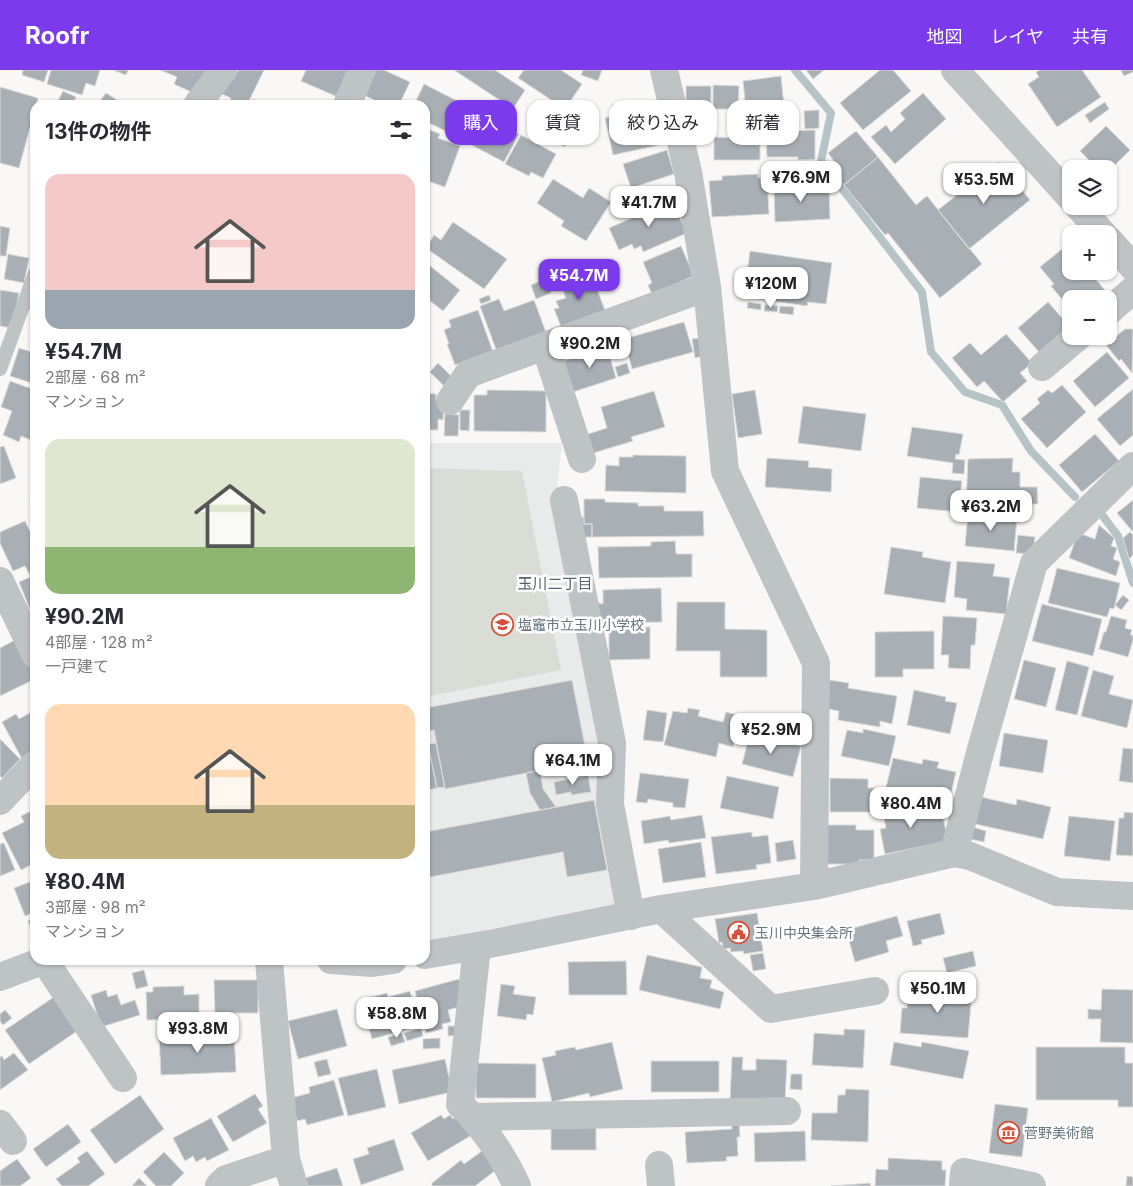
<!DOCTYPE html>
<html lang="ja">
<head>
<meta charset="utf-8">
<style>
  :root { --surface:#fff; --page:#f7f7f7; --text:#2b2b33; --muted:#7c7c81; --accent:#7c3aed }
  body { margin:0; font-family:Inter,"Noto Sans JP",sans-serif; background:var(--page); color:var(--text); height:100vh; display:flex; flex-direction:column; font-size:19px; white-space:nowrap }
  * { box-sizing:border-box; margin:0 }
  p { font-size:16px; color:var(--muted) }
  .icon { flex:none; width:28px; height:28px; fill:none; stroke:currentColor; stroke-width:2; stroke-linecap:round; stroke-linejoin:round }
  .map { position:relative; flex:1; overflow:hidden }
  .sheet { position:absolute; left:30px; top:30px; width:400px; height:865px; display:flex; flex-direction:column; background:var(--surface); border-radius:15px; box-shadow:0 1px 4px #0004 }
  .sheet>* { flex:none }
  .guide { position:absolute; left:445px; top:30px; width:475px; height:45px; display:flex; gap:10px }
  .controls { position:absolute; left:1062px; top:90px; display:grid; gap:10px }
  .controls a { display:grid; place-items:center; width:55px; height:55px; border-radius:10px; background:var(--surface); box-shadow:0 1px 4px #0004; font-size:25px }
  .price { position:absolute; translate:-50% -42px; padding:0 11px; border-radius:10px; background:#fff; color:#222; font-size:16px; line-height:32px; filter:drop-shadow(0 1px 2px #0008) }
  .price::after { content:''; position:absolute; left:50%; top:30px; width:15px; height:11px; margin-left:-8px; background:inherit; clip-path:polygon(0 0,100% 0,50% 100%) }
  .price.active { background:var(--accent); color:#fff }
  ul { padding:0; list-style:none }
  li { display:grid; align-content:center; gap:10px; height:265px; padding:0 15px }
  li span { display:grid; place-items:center; height:155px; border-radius:15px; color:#555 }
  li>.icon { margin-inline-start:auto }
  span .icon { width:90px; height:90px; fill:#fffc; stroke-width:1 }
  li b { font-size:21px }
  h2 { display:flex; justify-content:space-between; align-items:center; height:60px; padding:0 15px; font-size:21px }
  .pill { padding:0 18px; border-radius:15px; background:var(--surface); box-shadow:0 1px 4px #0004; font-size:18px; line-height:45px }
  .pill.active { background:var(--accent); color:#fff }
  header { display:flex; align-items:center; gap:30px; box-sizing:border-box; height:70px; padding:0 25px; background:var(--accent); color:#fff }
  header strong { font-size:24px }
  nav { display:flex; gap:28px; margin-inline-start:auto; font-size:18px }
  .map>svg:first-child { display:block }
  .built { fill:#e9eaea }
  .green { fill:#d9ddd6 }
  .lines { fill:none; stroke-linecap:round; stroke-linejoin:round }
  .stream { stroke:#b7c4c7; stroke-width:8 }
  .building { fill:#a8b0b5; stroke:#dadad9 }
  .service { stroke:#bec3c6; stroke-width:14 }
  .minor { stroke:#bec3c6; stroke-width:28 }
  .tertiary { stroke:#bec3c6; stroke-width:28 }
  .labels { text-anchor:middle; stroke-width:5; stroke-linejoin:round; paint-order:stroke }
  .poi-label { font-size:14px; fill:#66767f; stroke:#fff; text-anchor:start }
  .neighbourhood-label { font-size:15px; fill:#57646b; stroke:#fff }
</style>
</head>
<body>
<header>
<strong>Roofr</strong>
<nav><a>地図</a><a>レイヤ</a><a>共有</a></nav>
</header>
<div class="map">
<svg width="1133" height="1116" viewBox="0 0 1133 1116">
  <rect width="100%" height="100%" fill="#f9f8f6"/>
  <path class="built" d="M425,373H562L555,436L601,673L617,835L425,874Z"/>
  <path class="green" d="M425,398L522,401L561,600L425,627Z"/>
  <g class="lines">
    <path class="stream" d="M795,0L831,43L821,91L922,222L931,282L965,322L1002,335L1031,381L1075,427
      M1102,445L1118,466L1133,513"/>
  </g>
  <path class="building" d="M23,0H48L44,12L22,5Z
    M51,0H100L95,16L86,13L82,25L47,14Z
    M113,0H128L126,5Z
    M160,0H209L198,25L174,14L177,7Z
    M238,0H264L247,35H234L229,33L231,28L222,24L230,8L233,10Z
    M306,0H351L340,28L301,11Z
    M372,0H384L410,12L399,35L390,30L388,35H386L361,24Z
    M454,0H495L525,20L513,39Z
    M524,0H561L582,14L565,39L518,8Z
    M583,0H602L598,11L581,5Z
    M806,0H824L813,9Z
    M880,0H893L911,21L863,60L840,33Z
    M1040,0H1082L1101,27L1057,57L1028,14L1039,7L1036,2Z
    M1121,0H1133V2L1124,6Z
    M781,6L784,36L746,40L743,11Z
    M424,14L475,40L460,68L425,51L428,46L425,45V35H414Z
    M713,15L739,16L738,39H713Z
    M686,16H711V40H686Z
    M0,17L38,28L19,98L0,93Z
    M63,21L76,27L73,34L76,35H56Z
    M106,23L125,35H97Z
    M923,23L946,49L895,94L871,67L886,55L891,62L905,49L900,43Z
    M253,29L264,34V35H250Z
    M630,31L632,39L661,33L669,73L613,85L605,48L614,46L612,35Z
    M1105,32L1109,39L1090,53L1085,45Z
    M819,40V58L805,59L804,41Z
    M479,43L519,64L504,92L464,71Z
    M776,43H785V53H776Z
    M765,45H772V52H765Z
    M569,52L578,59L564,77L557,72Z
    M1106,56L1130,80L1109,101V99H1098L1080,81Z
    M425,58L440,64L438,68L460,76L445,117L425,110Z
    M815,60V89L798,90V87H767L766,62Z
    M856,61L878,87L844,115L836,104L841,100L828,83Z
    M733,63H760V90H714V67L733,68Z
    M521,65L556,84L543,108L531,102L529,106L505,94Z
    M667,80L674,104L631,118L623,94Z
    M878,87L916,135L927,126L982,194L940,228L888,163L885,165L844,115Z
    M999,92L1030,130L969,179L938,140Z
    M758,104V108L767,107L769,144L712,147L709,111L722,110V106Z
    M553,109L583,128L589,118L611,132L586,171L561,156L564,151L537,133Z
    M817,114V120L829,119L830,149L775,152L774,116Z
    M658,131L662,140L674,135L687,163L643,182L641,176L634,179L632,174L619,180L609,158L646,142L644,137Z
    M453,152L507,189L484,219L426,178L434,165L441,170Z
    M0,156L10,158L6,186H0Z
    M1067,175L1071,180V201H1089L1108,224L1103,229H1071V240L1051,216L1054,214L1040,197Z
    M681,176L694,206L652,224L648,215L652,213L643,192Z
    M750,181L832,193L826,234L808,232L807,236L744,227Z
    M8,184L29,188L24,213L4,209Z
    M429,195L460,220L443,241L425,227V199Z
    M590,201L606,243L562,259L554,239L559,238L556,231L566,228L560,213Z
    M546,209L551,223L536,229L531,215Z
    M35,218V241L28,239Z
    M0,220L19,223L12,258L0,256Z
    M489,225L491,230L481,234L479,229Z
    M499,229L504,241L534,230L547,265L497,282L480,236Z
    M748,232L761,234V240L747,238Z
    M1048,232L1069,256L1039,282L1018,258Z
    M765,235L778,236L777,242L764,241Z
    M780,236L794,237L793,245L779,243Z
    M478,240L493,282L455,295L447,274H449L444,260L451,257L449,250Z
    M684,252L693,282L632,299L624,269Z
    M1125,259H1133L1132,303L1121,289L1119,291L1106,275Z
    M1006,264L1032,293L1020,303L1027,311L1003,332L984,311L977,317L952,288L970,273L981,285Z
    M700,268L703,286L695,288L692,269Z
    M33,277L35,278V314L10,306L19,278L32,282Z
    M607,277L616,308L573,322L563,291Z
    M1107,282L1129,308L1095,337L1073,311Z
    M438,293L453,308L444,316L430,302Z
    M627,293L630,303L618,307L615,297Z
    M10,311L35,320V359L31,370L21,366L19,372L3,365L12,341L1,337Z
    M1062,315L1086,342L1047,378L1021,349L1040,333L1037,329L1048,320L1052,323Z
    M1133,319V365L1120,376L1097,349Z
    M487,320L546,321V362L474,361V325H487Z
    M755,320L762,364L738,368L732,324Z
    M654,321L665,357L631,367L633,371L590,384L585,365L607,358L601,337Z
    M425,323L436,324V330H444L443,350L438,349V360H425Z
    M803,336L866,344L861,381L798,373Z
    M460,340H470L469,361L460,360Z
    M445,344L459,345L458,366H444Z
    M912,357L963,364L959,385L956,384L955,389L965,390L964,404L952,403L953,393L907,386Z
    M1095,364L1119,391L1082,422L1059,395Z
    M4,376L16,408L0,414V377Z
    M633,385L686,386V423L605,421L606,395L619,396V387H633Z
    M767,388L809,391L808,397L832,399L831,422L765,417Z
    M1013,388L1012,402H1020V417H1037L1038,434L966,435L968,389Z
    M920,407L962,411L958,442L917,438Z
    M35,426V444L30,428Z
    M584,429H605V432L638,433V436H664V441H703L704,466L592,467V454H584Z
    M1133,430V462L1117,443Z
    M968,444L1017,448L1014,481L965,476Z
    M574,447H584V454H592V467H581Z
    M25,451L35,472V505L31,507L25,496L13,501L0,473V462Z
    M1099,455L1114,468L1111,476L1117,478L1113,489L1120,492L1116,506L1069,488L1078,463L1095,469Z
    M1130,462L1133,465V485L1129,489L1123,468Z
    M1018,465L1035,467L1033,484L1016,483Z
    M675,471L676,484H692V507L599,508L598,477L651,476V472Z
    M891,477L923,482L922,487L951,492L945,533L884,524Z
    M957,491L995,494L993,506L1010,508L1006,544L966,540L967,529L954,527Z
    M1057,498L1120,513L1114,539L1110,538L1107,547L1048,533Z
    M35,505V551L31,553L27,543L31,542L19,512Z
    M661,518L662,552L599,553L598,533L603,534V520Z
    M1123,525L1129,530L1121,540L1115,535Z
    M677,532H725V559L767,560V607H720V581H676Z
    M1042,534L1102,549L1093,586L1032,571Z
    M943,546L977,548L975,575H971L970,599L948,598L949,585H941Z
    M1111,546L1127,550L1125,558L1132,560L1130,565H1133V570L1128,587L1099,579L1104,562H1106Z
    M650,557V589L609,590V559Z
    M934,561V599H903V607H875V562Z
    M17,569L35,605V609L0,626V578Z
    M1024,590L1056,598L1046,637L1014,629Z
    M1067,591L1089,597L1077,645L1055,640Z
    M1093,600L1114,606L1109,624L1133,630L1127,658L1081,646Z
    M572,610L588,691L445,719L434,660L426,662L425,638Z
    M829,610L849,613L848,618L897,626L892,654L880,651V657L838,650L839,641L824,638Z
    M914,620L946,627L945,631L957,633L950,664L907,655Z
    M688,638L700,640L698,646L723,652L726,642L740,646L733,677L719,673L716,687L664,675L673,641L687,643Z
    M35,640V682L22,689L2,652L16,644L19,649Z
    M647,640L667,643L663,672L643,670Z
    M863,659L896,666L889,696L841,686L847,660L863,663Z
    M750,663L801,676L793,707L742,694Z
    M1004,663L1048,670L1043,703L999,696Z
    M0,669L20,689L2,708L0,706Z
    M436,673L445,717L437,718L428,674Z
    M428,674L437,718L425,721V675Z
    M1123,678L1133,679V713L1119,711Z
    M893,688L922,694L923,689L939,692L937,698L956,702L948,737L885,722Z
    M540,700L543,719L556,737L540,740L530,723L526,703Z
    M640,703L689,709L685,738L673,737V733L648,729L647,733L636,732Z
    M588,705L591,722L571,725V722L556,725L554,712Z
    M727,706L779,717L773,749L720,738Z
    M830,708L868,709V718H877V742H830Z
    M981,727L1016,735L1017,729L1051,737L1043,769L975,754Z
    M594,730L607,800L567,807L563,782L425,808V762Z
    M908,734L910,740L921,738L923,746L942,742L948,771L885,784L880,759L886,758L882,739Z
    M33,740L35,743V793L21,800L2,763L24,752L21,746Z
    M1124,742L1133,743V786L1116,785L1119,748H1124Z
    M702,745L706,768L669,773L668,770L644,774L641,751L670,746L671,750Z
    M1069,746L1115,751L1110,791L1064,786Z
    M824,755H856V760H874V789L859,790V794H824Z
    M972,757L986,761L984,772L970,769Z
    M752,762V767L768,765L771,793L756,795L757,799L716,804L711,767Z
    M793,770L796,789L777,792L775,773Z
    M701,772L706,807L663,813L658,779Z
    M4,773L15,800L0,806V774Z
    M35,810V842L25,846L14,818Z
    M757,843L763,881L744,884L743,881L731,882L730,878L723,879L722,872L719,873L715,849Z
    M940,843L945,864L921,870L922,874L913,876L907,851Z
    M897,846L903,866L886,871L889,882L855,892L846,860Z
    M35,848V869L28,851Z
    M973,881L976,896L947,903L943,888Z
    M763,883L766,899L753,901L750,885Z
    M647,885L702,897L700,908L712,910L710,918L724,922L720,939L639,920Z
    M626,891L627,925H569L568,892Z
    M144,900L148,916L136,919L132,903Z
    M459,909L466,935L448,940L451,952L442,954L443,959L426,963L415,921Z
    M214,910H258V943H215Z
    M501,914L515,916L513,924L536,927L533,945L527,944L526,950L497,946Z
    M184,916V925L199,924V949L147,950L146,922H153V917Z
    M934,918L972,922L968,968L900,963L902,938H907L909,921L933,923Z
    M1102,919L1133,920V973L1100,972L1101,949H1088V939L1101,940Z
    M106,920L108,927L117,924L121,935L135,930L140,945L101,957L91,925Z
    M410,921L420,956L372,969L361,930L387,923L388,927Z
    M54,927L77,961L29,994L5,960Z
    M337,939L347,976L298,989L288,951Z
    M5,940L12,948L3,955L0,951V944Z
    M448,956H457L458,965L448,966Z
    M421,958L423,966L407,971L404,963Z
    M844,959L865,960L863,998L812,995L814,963L844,965Z
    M234,962L236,1002L161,1005L159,966Z
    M402,963L405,972L391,976L388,967Z
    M440,968V978L423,979V969Z
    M612,972L623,1019L590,1027L589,1023L552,1032L542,988L556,985L555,981L575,977L576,980Z
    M894,972L921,977L922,972L969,981L963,1009L890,995Z
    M1036,977H1125V993H1133V1037H1118V1030H1036Z
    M14,983L28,1000L0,1020V987L2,986L4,990Z
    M732,987H743L742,1000H756V989L787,990L785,1032L730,1030Z
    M327,989L331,1004L318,1007L314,992Z
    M445,989L452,1022L399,1034L392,1000Z
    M651,991H719V1022H651Z
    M476,993L536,994V1028H476Z
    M377,999L386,1037L348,1046L338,1008Z
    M791,1004H802V1020L790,1019Z
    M334,1010L344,1045L307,1055L305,1049L297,1051L291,1028L310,1023L309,1017Z
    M846,1019L869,1020L868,1072L811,1070L812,1043H837L838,1025H845Z
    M255,1024L263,1036L258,1039L267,1053L233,1072L217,1046Z
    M140,1025L164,1059L115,1094L90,1060Z
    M995,1034L1028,1038L1022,1087L989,1083Z
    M441,1045L444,1049L450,1045L453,1049L460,1046L472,1065L428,1091L411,1063Z
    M211,1048L229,1080L207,1091L205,1087L196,1092L193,1086L185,1091L173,1068Z
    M732,1052H739L740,1067H737L738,1086L726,1087L727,1091L687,1093L685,1062L732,1059Z
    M551,1053H596V1080H551Z
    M68,1054L81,1072L46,1097L33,1079Z
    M805,1061L806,1091L755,1092L754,1063Z
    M394,1069L404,1100L361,1115L353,1089L369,1084L367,1078Z
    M87,1081L105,1104L88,1116H62L56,1109L80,1092L77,1088Z
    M482,1081L496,1100L475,1116H433L431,1114L461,1090L464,1094Z
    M164,1082L184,1103L171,1116H156L143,1102Z
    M888,1088L942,1091V1100H946L945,1116H875L876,1099L888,1100Z
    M17,1089L31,1108L20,1116H0V1101Z
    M337,1098L343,1116H308L305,1108Z
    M1127,1106L1133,1107V1116H1126Z
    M139,1108L147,1116H132Z
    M870,1113L871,1116H831Z"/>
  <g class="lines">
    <path class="service" d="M0,299L35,203"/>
    <path class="minor" d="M664,0L688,102L707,217L725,401L816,593L814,816
      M197,35L223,0
      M347,35L362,0
      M1109,241L1133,220
      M545,276L582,389
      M1042,297L1079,266
      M450,331L468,304L707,217
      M564,430L612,673L610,734L631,846
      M0,511L35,584
      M0,731L35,694
      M954,783L981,679L1034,493L1133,396
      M661,839L771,939L875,921
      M477,877L460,1034C484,1058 503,1085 517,1116
      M425,885L495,873L661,839L814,816L954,783L970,786L1057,822L1133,826
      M44,890L123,1008
      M269,890L286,1089L294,1116
      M331,890L372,893L393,890
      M0,907L45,890
      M474,1047L787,1041
      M0,1054L13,1071
      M659,1095L661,1116
      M219,1116L226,1109L286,1089
      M963,1116L964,1102L1032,1116"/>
    <path class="tertiary" d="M955,0L1071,128
      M1078,136L1103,164
      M1109,170L1133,197"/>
  </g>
  <defs>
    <symbol id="school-ring" viewBox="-11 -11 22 22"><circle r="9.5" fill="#fff" stroke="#d64f39" stroke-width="1.5"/><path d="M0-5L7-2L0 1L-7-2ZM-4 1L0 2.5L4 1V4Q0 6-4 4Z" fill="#d64f39"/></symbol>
    <symbol id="civic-ring" viewBox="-11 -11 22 22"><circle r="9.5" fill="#fff" stroke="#d64f39" stroke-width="1.5"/><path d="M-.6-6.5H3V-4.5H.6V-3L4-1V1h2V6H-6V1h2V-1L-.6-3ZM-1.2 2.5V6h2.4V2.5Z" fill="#d64f39"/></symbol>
    <symbol id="museum-ring" viewBox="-11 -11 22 22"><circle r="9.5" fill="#fff" stroke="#d64f39" stroke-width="1.5"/><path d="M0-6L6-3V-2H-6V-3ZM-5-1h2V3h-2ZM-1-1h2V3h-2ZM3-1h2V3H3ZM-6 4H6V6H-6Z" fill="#d64f39"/></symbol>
  </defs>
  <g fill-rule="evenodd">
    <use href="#school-ring" x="490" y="542" width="25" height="25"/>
    <use href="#civic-ring" x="726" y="850" width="25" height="25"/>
    <use href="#museum-ring" x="996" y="1050" width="25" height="25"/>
  </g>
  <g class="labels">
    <g class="poi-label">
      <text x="518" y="560">塩竈市立玉川小学校</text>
      <text x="755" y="868">玉川中央集会所</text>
      <text x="1024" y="1068">菅野美術館</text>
    </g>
    <g class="neighbourhood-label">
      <text x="555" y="519">玉川二丁目</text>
    </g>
  </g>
</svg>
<div class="controls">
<a><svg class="icon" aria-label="layers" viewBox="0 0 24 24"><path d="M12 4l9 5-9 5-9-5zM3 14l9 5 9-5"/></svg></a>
<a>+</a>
<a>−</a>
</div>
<b class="price" style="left:801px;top:133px">¥76.9M</b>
<b class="price" style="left:984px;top:135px">¥53.5M</b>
<b class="price" style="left:649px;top:158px">¥41.7M</b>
<b class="price active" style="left:579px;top:231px">¥54.7M</b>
<b class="price" style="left:771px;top:239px">¥120M</b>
<b class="price" style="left:590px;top:299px">¥90.2M</b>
<b class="price" style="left:991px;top:462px">¥63.2M</b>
<b class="price" style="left:771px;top:685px">¥52.9M</b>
<b class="price" style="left:573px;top:716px">¥64.1M</b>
<b class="price" style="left:911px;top:759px">¥80.4M</b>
<b class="price" style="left:938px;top:944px">¥50.1M</b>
<b class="price" style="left:397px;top:969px">¥58.8M</b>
<b class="price" style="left:198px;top:984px">¥93.8M</b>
<div class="guide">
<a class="pill active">購入</a>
<a class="pill">賃貸</a>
<a class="pill">絞り込み</a>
<a class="pill">新着</a>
</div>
<section class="sheet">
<h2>13件の物件<svg class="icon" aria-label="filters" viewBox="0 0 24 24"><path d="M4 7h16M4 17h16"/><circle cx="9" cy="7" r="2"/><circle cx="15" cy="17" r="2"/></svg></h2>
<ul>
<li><span style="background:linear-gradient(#f6c9c9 75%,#9aa5b1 0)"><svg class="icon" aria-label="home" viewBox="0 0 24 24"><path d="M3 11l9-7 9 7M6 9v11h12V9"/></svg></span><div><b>¥54.7M</b><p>2部屋 · 68 m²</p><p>マンション</p></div></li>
<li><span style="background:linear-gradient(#dfe7d0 70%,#8fb573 0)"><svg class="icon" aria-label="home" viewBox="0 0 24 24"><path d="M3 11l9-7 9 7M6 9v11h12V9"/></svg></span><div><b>¥90.2M</b><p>4部屋 · 128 m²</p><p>一戸建て</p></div></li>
<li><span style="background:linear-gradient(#ffd9b3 65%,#c2b280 0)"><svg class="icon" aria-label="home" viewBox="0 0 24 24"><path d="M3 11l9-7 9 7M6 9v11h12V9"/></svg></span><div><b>¥80.4M</b><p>3部屋 · 98 m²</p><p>マンション</p></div></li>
</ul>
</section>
</div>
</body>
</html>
